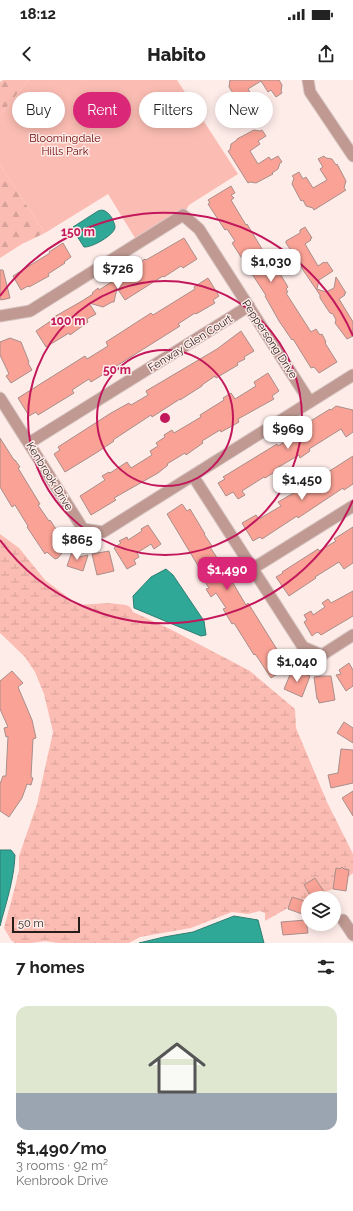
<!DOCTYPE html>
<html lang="en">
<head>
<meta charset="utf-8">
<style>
  :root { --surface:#fff; --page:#f6f6f6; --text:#222; --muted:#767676; --line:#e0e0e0; --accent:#db2777 }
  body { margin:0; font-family:Raleway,sans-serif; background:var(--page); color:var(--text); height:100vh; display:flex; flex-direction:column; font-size:15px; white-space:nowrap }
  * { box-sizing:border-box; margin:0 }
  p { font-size:13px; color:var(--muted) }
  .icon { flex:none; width:22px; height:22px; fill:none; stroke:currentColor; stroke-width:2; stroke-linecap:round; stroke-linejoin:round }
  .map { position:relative; height:863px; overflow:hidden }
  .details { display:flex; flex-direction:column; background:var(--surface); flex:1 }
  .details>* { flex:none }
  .guide { position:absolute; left:12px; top:12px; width:329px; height:36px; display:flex; gap:8px }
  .fabs { position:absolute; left:301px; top:811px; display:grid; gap:8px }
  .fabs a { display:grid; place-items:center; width:40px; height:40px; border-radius:50%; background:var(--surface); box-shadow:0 2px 10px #0003; font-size:20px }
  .scale { position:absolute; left:12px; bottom:10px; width:68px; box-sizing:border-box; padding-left:4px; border:2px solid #261c1a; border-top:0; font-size:11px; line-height:14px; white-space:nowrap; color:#261c1a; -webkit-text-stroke:3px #feece9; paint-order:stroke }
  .price { position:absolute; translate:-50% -34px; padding:0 9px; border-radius:8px; background:#fff; color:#222; font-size:13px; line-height:26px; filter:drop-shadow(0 1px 2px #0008) }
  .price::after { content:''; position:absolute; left:50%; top:24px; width:12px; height:9px; margin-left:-6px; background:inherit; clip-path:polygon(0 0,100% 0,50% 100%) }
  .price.on { background:var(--accent); color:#fff }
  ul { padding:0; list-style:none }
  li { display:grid; align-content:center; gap:8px; height:212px; padding:0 16px }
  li+li { border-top:1px solid var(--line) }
  li span { display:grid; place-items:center; height:124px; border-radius:12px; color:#555 }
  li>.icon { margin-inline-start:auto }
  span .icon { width:72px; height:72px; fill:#fffc; stroke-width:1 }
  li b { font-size:17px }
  h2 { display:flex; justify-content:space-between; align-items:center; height:48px; padding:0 16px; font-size:17px }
  .tag { padding:0 14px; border-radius:18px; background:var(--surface); box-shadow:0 2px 10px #0003; font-size:14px; line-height:36px }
  .tag.on { background:var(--accent); color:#fff }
  .status { display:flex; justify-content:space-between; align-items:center; height:28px; padding:0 20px; background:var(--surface); direction:ltr }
  .status svg { height:11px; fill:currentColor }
  header { display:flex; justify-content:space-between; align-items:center; height:52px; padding:0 16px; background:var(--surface); font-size:18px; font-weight:800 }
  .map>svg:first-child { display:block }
  .forest { fill:url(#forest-firs) }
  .wetland { fill:url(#wetland-marsh) }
  .park { fill:#fbbdb3 }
  .water { fill:#30a898; stroke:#2d7e72 }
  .building { fill:#f9a295; stroke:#a98e8a }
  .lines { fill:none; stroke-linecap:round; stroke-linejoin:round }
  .minor-casing { stroke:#d7c7c4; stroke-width:13 }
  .minor { stroke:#bf9992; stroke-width:11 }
  .ring { fill:none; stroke:#c2185b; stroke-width:2 }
  .labels { text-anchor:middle; stroke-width:3; stroke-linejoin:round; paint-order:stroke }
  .park-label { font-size:11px; fill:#700604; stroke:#feece9 }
  .street-label { font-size:11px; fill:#261c1a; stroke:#feece9 }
  .centre { fill:#c2185b; stroke:#feece9; stroke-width:2 }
  .ring-label { font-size:12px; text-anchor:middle; font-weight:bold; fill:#c2185b; stroke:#feece9; stroke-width:3; stroke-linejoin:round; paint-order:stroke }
</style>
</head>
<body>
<div class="status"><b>18:12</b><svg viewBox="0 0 49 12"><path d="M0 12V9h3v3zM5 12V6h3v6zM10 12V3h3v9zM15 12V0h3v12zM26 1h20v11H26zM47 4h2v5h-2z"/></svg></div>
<header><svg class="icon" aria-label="back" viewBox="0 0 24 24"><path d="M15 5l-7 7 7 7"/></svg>Habito<svg class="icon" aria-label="share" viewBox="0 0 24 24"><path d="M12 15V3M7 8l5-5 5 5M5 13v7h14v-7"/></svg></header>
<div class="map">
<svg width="353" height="863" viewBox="0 0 353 863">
  <defs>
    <pattern id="forest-firs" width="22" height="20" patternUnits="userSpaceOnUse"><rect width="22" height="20" fill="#fbbdb3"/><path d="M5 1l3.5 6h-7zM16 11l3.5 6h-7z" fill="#d7a299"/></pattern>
    <pattern id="wetland-marsh" width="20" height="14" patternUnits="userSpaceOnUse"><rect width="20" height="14" fill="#fbbdb3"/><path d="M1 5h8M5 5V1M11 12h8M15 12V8" fill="none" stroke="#d7a299"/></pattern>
  </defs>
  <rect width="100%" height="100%" fill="#feece9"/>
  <path class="forest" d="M3,0H28L0,36V2Z
    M0,85L45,153L22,164L0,178Z"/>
  <path class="wetland" d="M0,454L19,468L45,500L78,525L109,523L126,525L130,527L133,532L170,549L250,591L295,629L296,648L327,722L353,774V793L333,809L300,821L265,841V833L260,831L248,834L232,832L191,848L140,857L129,863H59L45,861L31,863H15L11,860L4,848L15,807L19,790V776L37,724L53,652L44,614L35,592L25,577L0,553Z"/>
  <path class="park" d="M28,0H177L238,94L189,125L183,135L138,163L108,114L45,153L0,85V36Z"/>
  <path class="water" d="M102,130C107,131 109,134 112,138C113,141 115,144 115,147C115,155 91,168 84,167L73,150V147L98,131Z
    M166,489L173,495L204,541L206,555L201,556L134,528L133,516L151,497Z
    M0,770H11L15,775C14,800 6,823 0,846Z
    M234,836L258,840L264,863H139L164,857L193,852Z"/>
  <path class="building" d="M230,0H279L282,5L281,11L282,13L276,17L271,10L268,12L261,1L248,9L255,20L252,22L256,29L250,33L249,31L243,30L231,14L233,13L229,7Z
    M254,50L260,51L262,50L266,56L258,61L260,64L250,71L258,84L269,77L271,80L278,76L282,82L280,83L278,89L272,93L273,94L256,103L250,102L248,103L228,71L230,70L231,64L237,60V59Z
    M324,76L326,78L332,79L336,85L337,84L346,101L344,108L346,110L314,130L313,128L306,126L303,120L301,121L292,104L294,98L292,96L299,92L303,99L306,97L313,108L327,100L320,89L323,87L318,79Z
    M231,106L235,113L231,115L234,118L231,120L246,145L247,144L274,189L276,187L288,207L286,209L288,212L286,213L311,252L316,249L320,255L322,254L326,262L325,263L337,282L319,293L314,287L311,288L293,259L292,260L279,241L265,216H266L265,214L232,163L235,161L227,149L225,150L208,124L210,123L208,120Z
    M305,147L312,158L310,159L311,160L305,164L318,186L324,182L325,183L327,182L333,191L319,200L317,209L326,212L334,208L336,197L346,213L344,214L345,215L339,219L353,242V256L347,259L335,243L336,240L333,234L330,233L320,218V215L301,187L302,185L298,179L296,178L286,163V161L300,153V150Z
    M184,158L197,179L183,188L181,186L164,197L163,196L125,220L117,208L114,222H112L103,227L89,223L96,234L87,239L88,242L70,255L69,253L46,267L36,251L55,238L54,237L82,221L93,214L92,213L98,208L99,210L113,201L112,200L140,185L139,183L145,179L146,180Z
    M63,163L71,177L64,182L65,183L48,194L49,196L29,207L28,206L21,210L13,196L50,173L49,172Z
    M0,190H3L10,218L1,220L0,219Z
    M208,198L219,216L213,220L215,223L196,234L195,233L178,244L180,246L91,302L89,299L72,310L74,313L38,335L36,332L29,336L18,318L85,276L87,279L108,266L106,262L151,233L153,235L195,209L194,207Z
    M241,251L254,271L244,277L245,279L237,283L238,285L216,298L215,296L202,305V306L180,320V319L152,337L151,335L113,360L114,361L96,373L65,392L54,374L60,370L58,367L111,333L129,323L131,325L148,315L146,311L217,269Z
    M10,258L21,262L29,282L28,283L32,290L11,303L6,296L9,294L0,275V262Z
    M268,293L279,311L272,316L274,319L238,339L239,342L232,346L221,352L220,350L202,361L203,363L193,370L186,375L185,373L167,384L168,385L158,393L114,418L116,420L91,435L80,416L105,400L102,396L109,392L110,393L127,382L131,388L152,375L150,371L158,366L156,363L165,357L164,355L172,350L174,353L201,337L200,335L224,320L223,318L231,313L235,319L256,306L254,302Z
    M336,326L353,330V352L346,357L341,349L309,369L310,371L300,378L299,375L277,388L278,390L265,398L264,397L242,411L245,415L238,419L233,412L226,416L218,403L225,399L223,397L277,364L278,366L295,355L293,352L330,329L331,330Z
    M0,358L14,380H15L20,387L18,388L40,424L38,425L49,441L50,440L60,455L64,458L62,460L68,465L58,478L55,479L47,472L45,474L27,447L28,446L15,425L12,427L0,407Z
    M353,376V404L344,410L343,408L298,438L297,436L262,459L260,457L253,461L242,443L256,435L259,439L281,426L278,422L318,399L316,397L327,390L328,392Z
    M182,424L187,431L190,429L205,454H204L212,466L210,467L221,484L222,483L229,495L230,494L235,501L233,503L237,510L246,525L248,523L288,587L271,598L258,578L255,574L254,575L234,543L232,544L223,529L226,528L216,513L211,517L206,509L209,508L201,496L203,494L167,434Z
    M148,445L161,464L154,469L151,464L137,473L139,477L134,480L136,484L127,489L114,468L121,463L119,461L127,457L128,460L142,451L141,449Z
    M353,447V483L344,489L339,482L315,497L316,498L289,516L276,497L283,493L282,492L318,469L319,471L336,461L334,459Z
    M73,469L81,471L79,477L88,475L83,491L67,486Z
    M109,471L114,491L97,495L92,474Z
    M353,511V536L321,555L319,553L317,552L312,556L304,542L307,540L304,535L311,531L313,535L325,527L322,523L328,519L331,523Z
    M349,583L353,590V606L346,611L336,595L341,594L339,590Z
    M292,590L310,596L302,617L284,609Z
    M12,591L23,603L18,607L32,640L36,658L33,659L31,697L33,698L31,705L27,704L22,718L9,737L0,731V704L3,696H6L8,656L6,657L4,648L8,647L0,629V601Z
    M322,596H331L335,620L319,623L318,619H317L314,597Z
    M344,642L353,648V663L337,653Z
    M341,669L353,670V703L331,708L328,695L338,693Z
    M353,711V736L342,718Z
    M342,787L344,789L349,790L346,811L333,809L336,788L340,789Z
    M315,798L325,813L322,815L324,818H312L304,805Z
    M292,817L308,822V836L288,829Z
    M306,840L308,853L283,855L281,842Z"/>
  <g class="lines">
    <defs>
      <path id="minor" d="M308,0L310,12L353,76
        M0,236L30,231L183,135L199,149L310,322
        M0,318L83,449L103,452L353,295
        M29,363L249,226
        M193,396L303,567L322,575L353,555
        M252,489L353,426
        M343,840L353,855"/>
    </defs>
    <use href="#minor" class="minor-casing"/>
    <use href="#minor" class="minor"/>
  </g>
  <g class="ring">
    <circle cx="165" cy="338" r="68"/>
    <circle cx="165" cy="338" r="137"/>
    <path d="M353 420A205 205 0 0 1 0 460M0 216A205 205 0 0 1 353 256"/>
  </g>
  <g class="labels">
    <g class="park-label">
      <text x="65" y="62">Bloomingdale<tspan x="65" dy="13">Hills Park</tspan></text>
    </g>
    <g class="street-label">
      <text transform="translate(270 259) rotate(57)" y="4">Peppersong Drive</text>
      <text transform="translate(190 263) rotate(-32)" y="4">Fenway Glen Court</text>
      <text transform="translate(50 396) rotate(58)" y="4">Kenbrook Drive</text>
    </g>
  </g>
  <circle cx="165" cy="338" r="6" class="centre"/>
  <g class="ring-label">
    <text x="78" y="156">150 m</text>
    <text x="68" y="245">100 m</text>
    <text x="117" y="294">50 m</text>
  </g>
</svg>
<div class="fabs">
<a><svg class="icon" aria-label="layers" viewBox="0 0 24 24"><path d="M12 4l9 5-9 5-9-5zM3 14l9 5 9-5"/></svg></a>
</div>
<div class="scale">50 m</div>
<b class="price" style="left:271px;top:203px">$1,030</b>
<b class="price" style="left:118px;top:210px">$726</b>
<b class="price" style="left:288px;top:370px">$969</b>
<b class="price" style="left:302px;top:421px">$1,450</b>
<b class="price" style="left:77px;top:481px">$865</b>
<b class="price on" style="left:227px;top:511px">$1,490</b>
<b class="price" style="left:297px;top:603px">$1,040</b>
<div class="guide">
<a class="tag">Buy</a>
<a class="tag on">Rent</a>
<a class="tag">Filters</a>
<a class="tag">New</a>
</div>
</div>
<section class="details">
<h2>7 homes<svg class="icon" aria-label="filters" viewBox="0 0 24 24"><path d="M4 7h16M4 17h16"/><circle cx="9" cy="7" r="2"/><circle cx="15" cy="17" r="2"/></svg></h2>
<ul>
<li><span style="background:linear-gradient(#dfe7d0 70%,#9aa5b1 0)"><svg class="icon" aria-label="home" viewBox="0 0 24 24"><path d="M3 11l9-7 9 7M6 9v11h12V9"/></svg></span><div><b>$1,490/mo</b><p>3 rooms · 92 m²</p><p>Kenbrook Drive</p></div></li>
</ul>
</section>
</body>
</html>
